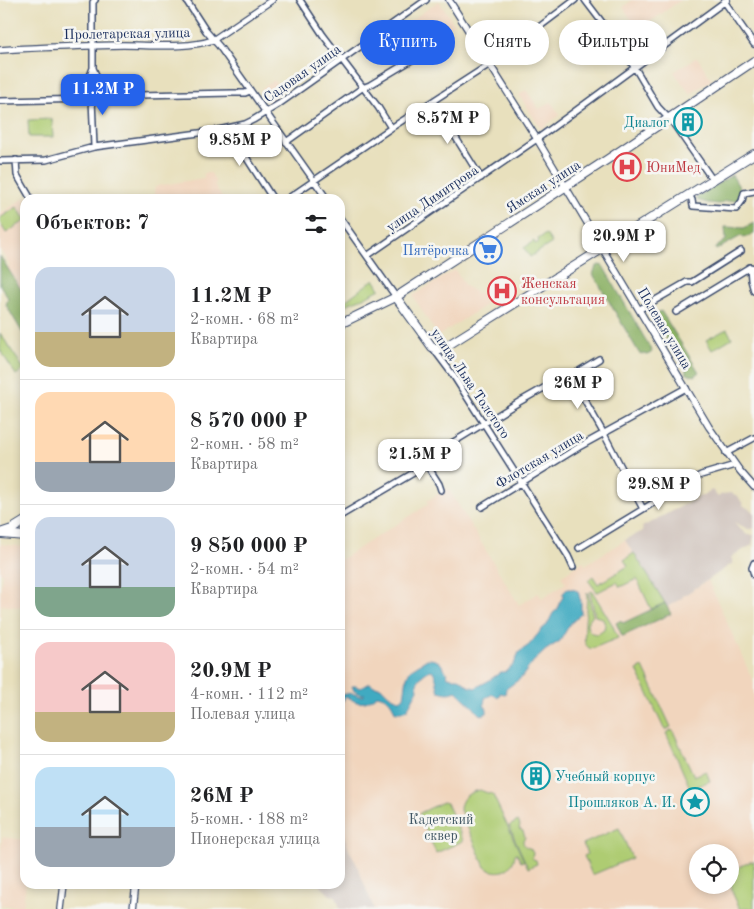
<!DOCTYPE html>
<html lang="ru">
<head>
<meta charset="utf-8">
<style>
  :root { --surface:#fff; --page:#f6f6f6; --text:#202124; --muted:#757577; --line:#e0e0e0; --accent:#2563eb }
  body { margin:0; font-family:"Old Standard TT",serif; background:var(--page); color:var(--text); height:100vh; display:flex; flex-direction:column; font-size:19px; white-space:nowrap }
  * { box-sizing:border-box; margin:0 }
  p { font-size:16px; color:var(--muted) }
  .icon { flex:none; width:28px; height:28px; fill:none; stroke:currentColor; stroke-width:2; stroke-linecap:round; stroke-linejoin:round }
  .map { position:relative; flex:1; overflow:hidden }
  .sheet { position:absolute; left:20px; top:194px; width:325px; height:695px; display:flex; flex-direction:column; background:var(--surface); border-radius:15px; box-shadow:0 2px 8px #0003 }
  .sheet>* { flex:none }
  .top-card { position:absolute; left:360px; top:20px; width:319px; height:45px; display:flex; gap:10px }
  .controls { position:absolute; left:689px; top:844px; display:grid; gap:10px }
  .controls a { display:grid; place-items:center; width:50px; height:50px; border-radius:50%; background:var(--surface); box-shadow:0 2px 8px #0003; font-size:25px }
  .price { position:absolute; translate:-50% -42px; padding:0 11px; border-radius:10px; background:#fff; color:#222; font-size:16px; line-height:32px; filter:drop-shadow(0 1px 2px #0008) }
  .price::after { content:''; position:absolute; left:50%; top:30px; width:15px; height:11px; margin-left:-8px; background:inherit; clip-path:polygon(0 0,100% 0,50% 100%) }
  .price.selected { background:var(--accent); color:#fff }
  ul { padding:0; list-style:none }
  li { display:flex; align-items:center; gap:15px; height:125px; padding:0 15px }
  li+li { border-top:1px solid var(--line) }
  li span { display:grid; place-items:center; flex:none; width:140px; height:100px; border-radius:15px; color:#555 }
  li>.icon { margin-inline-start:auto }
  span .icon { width:60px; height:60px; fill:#fffc; stroke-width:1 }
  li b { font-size:21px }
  h2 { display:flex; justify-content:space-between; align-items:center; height:60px; padding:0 15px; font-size:21px }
  .chip { padding:0 18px; border-radius:22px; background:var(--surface); box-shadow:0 2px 8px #0003; font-size:18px; line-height:45px }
  .chip.selected { background:var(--accent); color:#fff }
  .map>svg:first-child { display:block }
  .built { fill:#f1d5bd; fill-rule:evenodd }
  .industrial { fill:#cec1ba }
  .green { fill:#aecc72; stroke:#647e68 }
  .forest { fill:#8ab064; stroke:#527061 }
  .water { fill:#41aac1; stroke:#2e6c90 }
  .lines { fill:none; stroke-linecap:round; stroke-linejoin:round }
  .minor-casing { stroke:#3a4a6c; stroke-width:8 }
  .tertiary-casing { stroke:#3a4a6c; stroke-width:8 }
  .primary-casing { stroke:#3a4a6c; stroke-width:10 }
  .minor { stroke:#fff; stroke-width:5 }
  .tertiary { stroke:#fff; stroke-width:5.5 }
  .primary { stroke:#fff; stroke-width:8 }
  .labels { text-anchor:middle; stroke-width:5; stroke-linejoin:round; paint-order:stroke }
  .street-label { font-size:14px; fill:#1b2f5e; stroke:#f6f6f2 }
  .culture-label { font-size:14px; fill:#0d838f; stroke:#f6f6f2; text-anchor:end }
  .health-label { font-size:14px; fill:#be3a42; stroke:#f6f6f2; text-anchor:start }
  .shop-label { font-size:14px; fill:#366cbe; stroke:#f6f6f2; text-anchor:end }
  .park-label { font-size:14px; fill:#405663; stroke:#f6f6f2 }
</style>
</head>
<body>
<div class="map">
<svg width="754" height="909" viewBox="0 0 754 909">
  <rect width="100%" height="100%" fill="#f6f6f2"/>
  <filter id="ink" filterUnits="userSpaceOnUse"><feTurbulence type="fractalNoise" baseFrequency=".02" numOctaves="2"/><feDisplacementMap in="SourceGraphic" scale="10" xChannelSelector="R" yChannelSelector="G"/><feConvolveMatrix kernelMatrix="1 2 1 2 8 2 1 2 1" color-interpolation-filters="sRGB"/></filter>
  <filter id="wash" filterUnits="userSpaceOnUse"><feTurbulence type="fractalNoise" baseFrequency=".0096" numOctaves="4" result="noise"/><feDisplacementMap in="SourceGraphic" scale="20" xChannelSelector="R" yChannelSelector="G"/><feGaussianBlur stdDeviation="1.12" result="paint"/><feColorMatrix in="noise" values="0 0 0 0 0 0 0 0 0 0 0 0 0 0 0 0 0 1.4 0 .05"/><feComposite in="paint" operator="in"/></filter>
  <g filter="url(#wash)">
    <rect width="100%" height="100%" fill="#e8e0bd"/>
    <path class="built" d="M632,0H681L624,40L622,37L636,27L623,7Z
      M439,1L454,24L448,28H444L431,36L434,42L417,55L409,42L416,38L406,24Z
      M697,57L712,80L690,94L674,72Z
      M274,80L282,92L267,103L259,91Z
      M526,90L539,109L551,102L560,115L541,129L519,95Z
      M204,173H211L216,183L214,185L223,199H156L154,189L157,186L204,178Z
      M27,196L28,199H25V296L7,268L10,266L0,250V214Z
      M454,270H455L465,286L481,295L486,302L484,306L438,336L413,296Z
      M448,488L519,605L538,593L542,598L566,583L561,576L583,561L585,565L625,540L667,607L683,596L708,580L754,683V909H374L355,860L349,850L340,824V560L429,504L427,501ZM698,852H730V885H698Z
      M0,544L25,547V608L1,605L0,624V595L2,573H0Z
      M2,837L25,840L26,884L23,907L0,905V859Z"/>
    <path class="industrial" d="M712,490L718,497L722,494L731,493L738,496L744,506L754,512V528L752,529H748L734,522L747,535H754L752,545L731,557L733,563L708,580L683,596L682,598L667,607L625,540L643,531L642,527Z
      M340,824L349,850L355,860L374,909H340L336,896L330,895L319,884H340Z"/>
    <path class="green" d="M52,119L53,137H29L28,120Z
      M17,207L25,219V221L6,233L0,223V218Z
      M546,234L552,243L530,257L524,248L534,241L535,244L539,242L538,239Z
      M374,279L380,289L363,298L342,306L341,304Z
      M727,329L732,338L712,350L706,340Z
      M0,333L24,369L16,375L0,350Z
      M634,553L665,603L651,609L637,579L620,587L617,582L598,592H597L588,580L593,576L598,584L628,566L624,560Z
      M592,591L612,624L618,638L591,649C588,647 587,647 585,643C583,639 587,601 587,593H588L593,616L590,618L587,623C587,631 591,634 598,634L604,630L605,624L602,618L595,616L590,592Z
      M643,667L671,727L665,730L664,729L637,670Z
      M671,730L673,731L694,776L706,771L710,781L692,788H690L666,733Z
      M480,790L490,794L492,793L524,861L521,862L517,853L515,854C514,870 498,877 485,867L460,810C460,798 469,792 480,790Z
      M443,802L447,803L463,840V841L436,853L419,814L420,813Z
      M518,821L520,825L519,829L523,831L525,837L523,840C523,845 525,848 530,848L533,853L532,857L533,859L536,860L537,864L528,868L509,826Z
      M619,828L632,858L592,875L584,856L587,854L583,844Z
      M754,861V909H740C738,904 735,899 733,894C728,877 737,864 754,861Z"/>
    <path class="forest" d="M732,175L742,192L740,196V200L725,201L719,204L708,203L697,200V197Z
      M754,223V234L744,238L741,236L716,250L715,248L726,240L725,227L744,228Z
      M0,256L24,294H25V337L6,305L8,298L0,285Z
      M599,265L603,266L652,351L651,353L647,355L639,353L593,274L596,267Z
      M661,311L699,372L694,376L687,374L685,366L680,356L667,341L660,323L654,317L657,313Z
      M665,603L671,614L623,636H622L616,623L621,620L623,623Z"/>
    <path class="water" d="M567,589H572L578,591L581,603V614L570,624L560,641L546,650L533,662L521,678L506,689L505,694L500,693L498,698L493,694L485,698L484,705L487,709V713L482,715L479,714L474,708L456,691C450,694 445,693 439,691C436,684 437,676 432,670C425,671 420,678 417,683L418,690L407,710L401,712H395C392,702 387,697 377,695C371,700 365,704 357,702C353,701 350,698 345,697L343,701L340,699V695L352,693L359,696H364V693L362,695L354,691L352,686H356L360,688L370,683L374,686L381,687C387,694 391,698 400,700L404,697L407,677L410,670L427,659C441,659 443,665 448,677L454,678H459L468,686L475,688L488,681L501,672H505L514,664L519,652L529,645L542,629L547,625L553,613L558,609L559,603L563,597V593Z"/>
  </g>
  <g filter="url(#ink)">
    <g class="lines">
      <defs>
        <path id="minor" d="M186,0L206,31L219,46L327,199
          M300,0L323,35L378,107L391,128
          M585,0L617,42L635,68L658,107L673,123L712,179
          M724,1L754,44
          M93,68L90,76L94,85
          M93,96L232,93H245L250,91
          M0,101L92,99
          M433,101L481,178
          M228,128L231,142L246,157L273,199
          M286,142L362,88L370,85L415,58L436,43
          M94,147L92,99L96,75L93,68V2L95,0
          M16,160L17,175L31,199
          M0,161L46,160L94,147L214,131L245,124L253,120L279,104L426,0
          M689,194L692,200L693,206L736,209L742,201L744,193L754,191
          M287,199L391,128L490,64L575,0
          M340,218L396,297
          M367,256L537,139L727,0
          M750,267L751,280L754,291
          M640,309L687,282H692L741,251
          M676,312L750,267L754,268
          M432,347L453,375L568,556L573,567
          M571,376L604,434L643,509
          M726,453L754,438
          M427,465L439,484L441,490
          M482,507L579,447L686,388
          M340,516L427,465L429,457L519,402L565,376H571L599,359
          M579,548L691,480L701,475L735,465
          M754,563L752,568L754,575"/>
        <path id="tertiary" d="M449,0L537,139L709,427L740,471L754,487
          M0,50C41,47 83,46 124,45C151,45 187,49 213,40L272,0
          M61,909L64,884
          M133,909L136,884"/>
        <path id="primary" d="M396,297L432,347L439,349L445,347L754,154
          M340,324L396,297L608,159L754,61
          M0,533L12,529L25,521
          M2,534L25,536"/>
      </defs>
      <use href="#minor" class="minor-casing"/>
      <use href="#tertiary" class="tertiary-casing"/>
      <use href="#primary" class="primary-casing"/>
      <use href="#minor" class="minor"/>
      <use href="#tertiary" class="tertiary"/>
      <use href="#primary" class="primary"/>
    </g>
  </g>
  <defs>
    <symbol id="building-ring" viewBox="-11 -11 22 22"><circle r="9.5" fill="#f6f6f2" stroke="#0f9aa8" stroke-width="1.5"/><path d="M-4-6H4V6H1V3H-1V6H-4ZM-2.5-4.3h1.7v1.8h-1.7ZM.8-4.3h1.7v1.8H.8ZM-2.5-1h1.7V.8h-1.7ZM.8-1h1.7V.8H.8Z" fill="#0f9aa8"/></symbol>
    <symbol id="hospital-ring" viewBox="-11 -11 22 22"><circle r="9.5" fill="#f6f6f2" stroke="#e0444e" stroke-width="1.5"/><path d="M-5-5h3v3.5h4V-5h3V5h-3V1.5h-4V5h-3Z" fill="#e0444e"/></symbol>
    <symbol id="supermarket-ring" viewBox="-11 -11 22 22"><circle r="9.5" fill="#f6f6f2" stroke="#3f7fe0" stroke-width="1.5"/><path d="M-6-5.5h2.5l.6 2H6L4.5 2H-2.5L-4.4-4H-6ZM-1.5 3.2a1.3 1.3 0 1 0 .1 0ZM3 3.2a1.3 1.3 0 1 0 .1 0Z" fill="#3f7fe0"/></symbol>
    <symbol id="sight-ring" viewBox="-11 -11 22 22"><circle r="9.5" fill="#f6f6f2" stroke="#0f9aa8" stroke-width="1.5"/><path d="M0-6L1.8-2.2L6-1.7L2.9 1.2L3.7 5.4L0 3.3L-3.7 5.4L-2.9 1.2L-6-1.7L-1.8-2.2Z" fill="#0f9aa8"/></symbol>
  </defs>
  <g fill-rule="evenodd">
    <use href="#building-ring" x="672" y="106" width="32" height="32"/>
    <use href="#hospital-ring" x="611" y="151" width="32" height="32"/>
    <use href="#supermarket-ring" x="472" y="234" width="32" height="32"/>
    <use href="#hospital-ring" x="486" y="275" width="32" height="32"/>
    <use href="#building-ring" x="520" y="760" width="32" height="32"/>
    <use href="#sight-ring" x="679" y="786" width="32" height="32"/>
  </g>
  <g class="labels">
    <g class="street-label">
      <text transform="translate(127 33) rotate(-1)" y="5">Пролетарская улица</text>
      <text transform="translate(302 73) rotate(-35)" y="5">Садовая улица</text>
      <text transform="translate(543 186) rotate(-33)" y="5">Ямская улица</text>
      <text transform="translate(432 198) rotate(-34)" y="5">улица Димитрова</text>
      <text transform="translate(665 328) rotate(59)" y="5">Полевая улица</text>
      <text transform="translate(471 383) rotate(56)" y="5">улица Льва Толстого</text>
      <text transform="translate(539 459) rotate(-31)" y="5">Флотская улица</text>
    </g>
    <g class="culture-label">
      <text x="669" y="127">Диалог</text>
      <text x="555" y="781" text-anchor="start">Учебный корпус</text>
      <text x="676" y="807">Прошляков А. И.</text>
    </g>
    <g class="health-label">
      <text x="646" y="172">ЮниМед</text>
      <text x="521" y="288">Женская<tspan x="521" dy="16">консультация</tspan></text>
    </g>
    <g class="shop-label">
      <text x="469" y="255">Пятёрочка</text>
    </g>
    <g class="park-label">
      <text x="441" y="824">Кадетский<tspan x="441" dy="16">сквер</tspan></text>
    </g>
  </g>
</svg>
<div class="controls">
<a><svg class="icon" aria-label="locate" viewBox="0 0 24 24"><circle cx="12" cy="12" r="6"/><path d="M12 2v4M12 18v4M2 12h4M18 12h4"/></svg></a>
</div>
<b class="price selected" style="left:103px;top:116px">11.2M ₽</b>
<b class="price" style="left:448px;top:145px">8.57M ₽</b>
<b class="price" style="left:240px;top:167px">9.85M ₽</b>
<b class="price" style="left:624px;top:263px">20.9M ₽</b>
<b class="price" style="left:578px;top:410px">26M ₽</b>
<b class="price" style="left:420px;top:481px">21.5M ₽</b>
<b class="price" style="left:659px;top:511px">29.8M ₽</b>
<div class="top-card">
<a class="chip selected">Купить</a>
<a class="chip">Снять</a>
<a class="chip">Фильтры</a>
</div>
<section class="sheet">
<h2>Объектов: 7<svg class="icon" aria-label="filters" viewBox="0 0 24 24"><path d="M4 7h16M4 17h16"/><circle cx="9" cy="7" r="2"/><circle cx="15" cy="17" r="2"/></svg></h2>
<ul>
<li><span style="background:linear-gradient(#c9d6e8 65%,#c2b280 0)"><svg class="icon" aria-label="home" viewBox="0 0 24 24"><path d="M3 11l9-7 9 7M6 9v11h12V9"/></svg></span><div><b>11.2M ₽</b><p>2-комн. · 68 m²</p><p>Квартира</p></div></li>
<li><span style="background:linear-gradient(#ffd9b3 70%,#9aa5b1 0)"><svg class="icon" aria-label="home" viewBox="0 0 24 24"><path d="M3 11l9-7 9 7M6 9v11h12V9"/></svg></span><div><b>8 570 000 ₽</b><p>2-комн. · 58 m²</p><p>Квартира</p></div></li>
<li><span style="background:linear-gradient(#c9d6e8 70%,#7fa58c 0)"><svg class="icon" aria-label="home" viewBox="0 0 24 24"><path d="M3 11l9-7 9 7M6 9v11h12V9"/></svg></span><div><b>9 850 000 ₽</b><p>2-комн. · 54 m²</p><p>Квартира</p></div></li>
<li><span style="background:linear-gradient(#f6c9c9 70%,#c2b280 0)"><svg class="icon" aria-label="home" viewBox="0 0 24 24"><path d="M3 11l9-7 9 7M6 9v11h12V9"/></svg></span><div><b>20.9M ₽</b><p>4-комн. · 112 m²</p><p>Полевая улица</p></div></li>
<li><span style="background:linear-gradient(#bfe0f5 60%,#9aa5b1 0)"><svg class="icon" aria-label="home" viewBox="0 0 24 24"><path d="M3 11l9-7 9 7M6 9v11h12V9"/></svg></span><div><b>26M ₽</b><p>5-комн. · 188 m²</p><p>Пионерская улица</p></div></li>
</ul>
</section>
</div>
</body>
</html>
